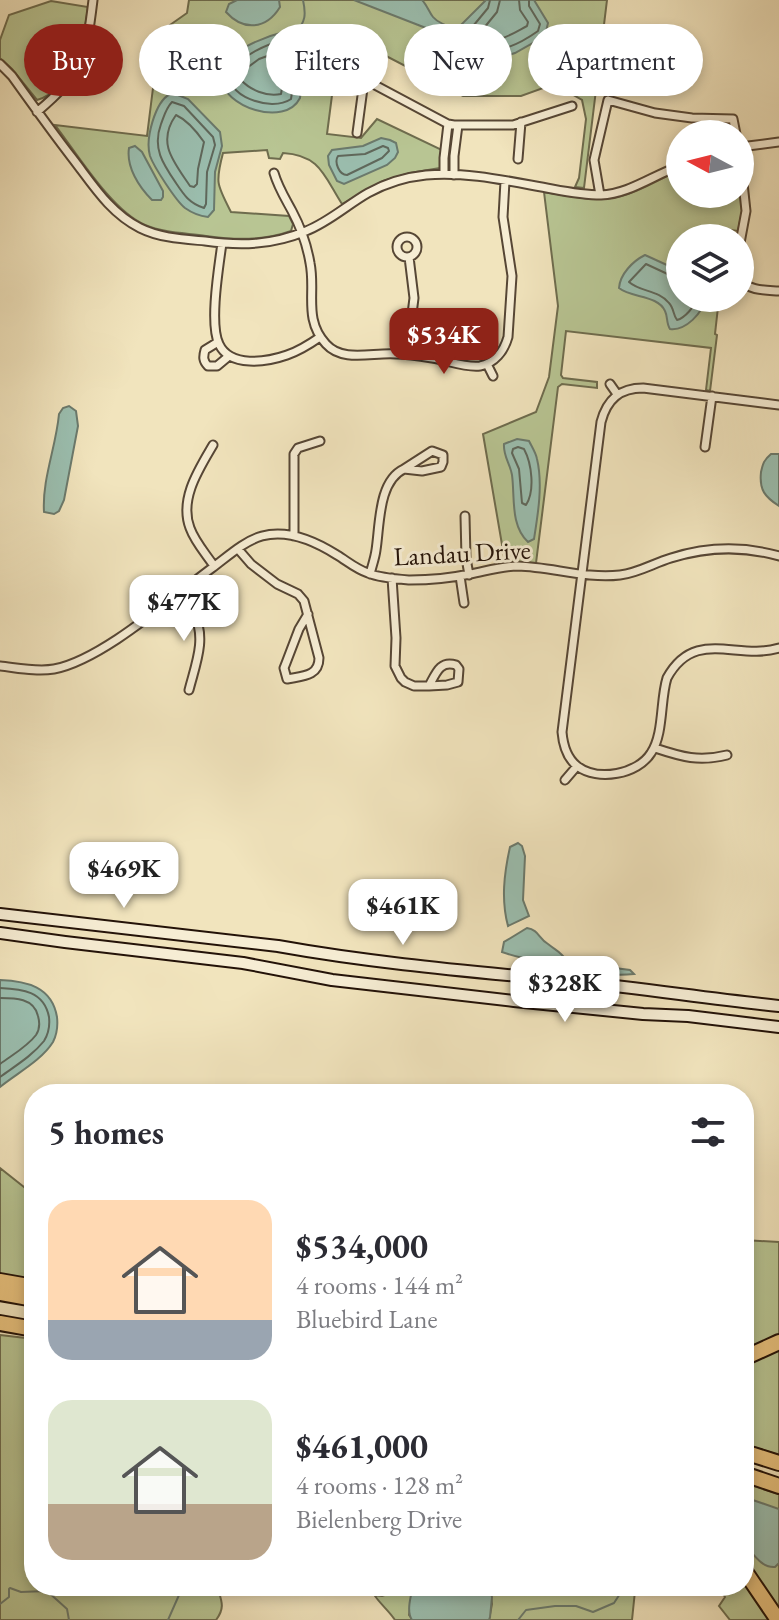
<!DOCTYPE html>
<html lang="en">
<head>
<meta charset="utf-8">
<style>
  :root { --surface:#fff; --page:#f2f2f3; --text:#2b2b33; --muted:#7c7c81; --accent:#8f2418 }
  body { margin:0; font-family:"EB Garamond",serif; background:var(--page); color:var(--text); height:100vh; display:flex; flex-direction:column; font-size:30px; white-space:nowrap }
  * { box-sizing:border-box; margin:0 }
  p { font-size:26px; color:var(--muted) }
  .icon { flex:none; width:44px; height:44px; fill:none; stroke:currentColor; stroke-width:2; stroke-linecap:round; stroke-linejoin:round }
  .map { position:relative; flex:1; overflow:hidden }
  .side { position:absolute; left:24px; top:1084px; width:730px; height:512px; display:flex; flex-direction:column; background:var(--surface); border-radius:32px; box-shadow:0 4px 12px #0003 }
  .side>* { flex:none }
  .top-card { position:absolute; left:24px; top:24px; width:732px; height:72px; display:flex; gap:16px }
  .needle { width:52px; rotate:277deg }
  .tools { position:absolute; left:666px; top:120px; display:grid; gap:16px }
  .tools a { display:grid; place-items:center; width:88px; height:88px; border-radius:50%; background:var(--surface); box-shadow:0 4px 12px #0003; font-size:40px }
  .price { position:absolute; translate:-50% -68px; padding:0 18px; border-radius:16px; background:#fff; color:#222; font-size:26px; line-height:52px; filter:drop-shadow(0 2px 4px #0008) }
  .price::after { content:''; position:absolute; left:50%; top:48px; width:24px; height:18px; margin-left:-12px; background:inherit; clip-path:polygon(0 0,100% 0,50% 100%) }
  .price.selected { background:var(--accent); color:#fff }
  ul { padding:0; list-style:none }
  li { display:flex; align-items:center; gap:24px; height:200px; padding:0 24px }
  li span { display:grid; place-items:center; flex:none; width:224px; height:160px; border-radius:24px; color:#555 }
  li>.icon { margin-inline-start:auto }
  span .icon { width:96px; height:96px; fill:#fffc; stroke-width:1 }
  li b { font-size:34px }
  h2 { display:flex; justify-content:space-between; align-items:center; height:96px; padding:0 24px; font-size:34px }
  .pill { padding:0 28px; border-radius:36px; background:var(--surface); box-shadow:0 4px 12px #0003; font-size:28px; line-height:72px }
  .pill.selected { background:var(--accent); color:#fff }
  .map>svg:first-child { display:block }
  .green { fill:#b8c593; stroke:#6e6c4e; stroke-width:2 }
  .water { fill:#9bbfb0; stroke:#6b7a6d; stroke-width:2 }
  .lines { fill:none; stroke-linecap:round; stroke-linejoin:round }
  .shore { stroke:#5f685c; stroke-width:2 }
  .stream { stroke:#6b7a6d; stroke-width:2 }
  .street-casing { stroke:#564635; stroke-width:11 }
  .secondary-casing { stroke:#231208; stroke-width:14 }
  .highway-casing { stroke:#231208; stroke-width:18 }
  .street { stroke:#f6edd4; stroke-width:7 }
  .secondary { stroke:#f6edd4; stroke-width:10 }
  .highway { stroke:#e8c27e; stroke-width:14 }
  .labels { text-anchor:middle; stroke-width:6; stroke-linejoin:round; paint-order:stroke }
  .street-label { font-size:26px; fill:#231208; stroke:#f6edd4 }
</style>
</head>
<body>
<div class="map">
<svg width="779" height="1620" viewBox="0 0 779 1620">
  <rect width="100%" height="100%" fill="#f1e4bd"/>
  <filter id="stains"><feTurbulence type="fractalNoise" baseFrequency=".0025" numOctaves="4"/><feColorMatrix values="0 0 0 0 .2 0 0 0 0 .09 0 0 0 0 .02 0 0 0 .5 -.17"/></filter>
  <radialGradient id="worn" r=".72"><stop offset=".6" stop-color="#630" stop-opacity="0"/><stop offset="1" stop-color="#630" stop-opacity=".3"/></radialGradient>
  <path class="green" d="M189,0H607L584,188L575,187L579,178L586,119L582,100L554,84L521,96H463L365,45L339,41L327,134L361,138L377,119L442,150L440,168L410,173L383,181L342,204C324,176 320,155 283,153L280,159L269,158L267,150L223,153C215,183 217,185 231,212L289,216L293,224L291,231C263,241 235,240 206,236C186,233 164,233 145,225C112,211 78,155 55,125L147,136L160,32L187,13Z
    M51,1L88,7C84,37 81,64 59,86C52,93 46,98 37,100L12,69L0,58V40L9,15Z
    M680,170V194H740V188L742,211L738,231L703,226L697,231L695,238H680V298H719L715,334L717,335L710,391L706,390L711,348L566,331L561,375L563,378L597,382V388L562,384L558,387L536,563L505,562L483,434L536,412L549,377L558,306L544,192C569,196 596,203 621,196C642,191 660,178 680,170Z
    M0,1168L34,1195V1283L0,1275Z
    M744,1240L779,1242V1336L744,1352Z
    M0,1335L34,1339V1586H217C221,1600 226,1607 216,1620H0Z
    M779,1344V1455L744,1444V1360Z
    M744,1483L779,1494V1614L744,1565Z
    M744,1577L773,1620H730L719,1606L725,1597L718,1586H744Z
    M369,1586H371L375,1595L382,1596L388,1594L391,1586H413L409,1615L413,1620H395C387,1608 374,1599 369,1586Z
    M489,1586H638L635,1591L632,1620H489L492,1604Z"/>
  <path class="water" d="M237,0H279L280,7C266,30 243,31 226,12L229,4Z
    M354,0H422C427,5 429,12 433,17C438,23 450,27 457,29L486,0H534L548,23L545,36L515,53L495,59H485L474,56L449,37Z
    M284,32L295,33L307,42L300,98C285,128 223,107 220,77C217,54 267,36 284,32Z
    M170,94L178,95L188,99L220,132L222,146L215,172L214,210L208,217C200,216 192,213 185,208C176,201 154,167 150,156C145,139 155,102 170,94Z
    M381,138L390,140L396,143L398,152L395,158L387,165L344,184L337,181L329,165L328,156L332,150L363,146Z
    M135,146L142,152L163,191V197L161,200H152C139,187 126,167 129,148Z
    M645,255L680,271V298H704C704,313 685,331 670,329C666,323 668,317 665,311C658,295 631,298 619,288C620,274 633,261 645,255Z
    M69,406L76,411L78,426L64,500L59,511L54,514L44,512C42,479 56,447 59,414L63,408Z
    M517,439L529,441C532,447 536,453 537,459C543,484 538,514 534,539L528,542C510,525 515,497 512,475C510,463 503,456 504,444Z
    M771,454H779V506C765,497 759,490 761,472C763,463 764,460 771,454Z
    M518,843L522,846L525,856L523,900L529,916L508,926C501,900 504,874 510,847Z
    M527,928C539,930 538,938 548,944C558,952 559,950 568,962L630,970L634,974C605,977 585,970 558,965C539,961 521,959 502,952L504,942Z
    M0,980C27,981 52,987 57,1017C58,1026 57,1034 53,1042C41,1061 17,1073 0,1087Z
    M744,1497L779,1509V1563L775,1567C761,1568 753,1553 744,1544Z
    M413,1586H489L492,1597L490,1617L489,1620H412C406,1611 411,1596 413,1586Z"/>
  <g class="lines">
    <path class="shore" d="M490,0L488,8L464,37C483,63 517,46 538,31L540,24L529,6V0
      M500,0L497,12L479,34V37C495,46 512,34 527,26L528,22L520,10L519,0
      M285,40H293L299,46L291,99C271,113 222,95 230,70C247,54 263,45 285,40Z
      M284,50L288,54L281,94C266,97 250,90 240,79V73L259,59Z
      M172,102L184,106L213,137L215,145L207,172L206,204L204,208C189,203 184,195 176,183C163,164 152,148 161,124C164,116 166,108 172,102Z
      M176,115C187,120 197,132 204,142L198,169L197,184L194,187L190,186C174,162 156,143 176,115Z
      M383,146L388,148L389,151L382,158L347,175C339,175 334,162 338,156L365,154Z
      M680,277H674L646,264L629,282C640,292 659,290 669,303C674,308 673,315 677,320C685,318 695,306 697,298
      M518,447L524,449C532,464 535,491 526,505L522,503L519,469L512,453L513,449Z
      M0,988C22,989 44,991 49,1017C50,1026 49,1033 44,1041C32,1056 15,1066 0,1077
      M0,998C15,998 34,998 38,1016C40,1023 40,1029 36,1035C27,1047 12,1055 0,1064"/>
    <path class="stream" d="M295,33C306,22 306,14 303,0
      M0,1604L9,1597V1589L10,1588L21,1592L47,1591L67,1609L69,1620
      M168,1620L179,1595L186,1586
      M518,1620L526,1610L555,1606H576L593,1612L614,1603L625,1586"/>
    <defs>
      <path id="street" d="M0,64L12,76C32,104 52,132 73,159C93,185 110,213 140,228C160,238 183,239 205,241C241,246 273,245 306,231C329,222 347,205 368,193C386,183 406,177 426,175C467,171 512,182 552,189C568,192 584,195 601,195C629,194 653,175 680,166
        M364,82L373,84L448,124L454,125H513L572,106
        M37,112C83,73 86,58 93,0
        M357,133L368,51
        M740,147L779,142
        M740,155L746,211L740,243
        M518,159L521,122
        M274,173C278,187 285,198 292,211C300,226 307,245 310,263C316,292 303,319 326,344C343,363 373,352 396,354C408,354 420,356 432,358C447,360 465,368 480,366C495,363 504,351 508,337L512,276L503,217L505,181
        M444,174V158L448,124
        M454,175V156L458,125
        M600,195L594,160L608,100L655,113L692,118L733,119L736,134
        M397 247a10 10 0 1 1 20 0a10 10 0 1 1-20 0Z
        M222,243C219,266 209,324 219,344C230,368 267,362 287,355C299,351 310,344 320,337
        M740,280C750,291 765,290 779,291
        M218,342L205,350C203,357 203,361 208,366H217L229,356
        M407,354L414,298L409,257
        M487,364L493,376
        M610,384L617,394
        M779,405L643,388C620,388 607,399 601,422L562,732C563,744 567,758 577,766C598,782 638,774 651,753C664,734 660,700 667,678C695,627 737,661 779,648
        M213,445C199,469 179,499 190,528C195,542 206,554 214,566
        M705,447L712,396
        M432,451L443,455V462L441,467L422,471L404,469Z
        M465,516L466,558L469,575
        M294,536V454L298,448L320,441
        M238,549L251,564L277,584L298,594L304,601L319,658C319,677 301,676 287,679L284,668L286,663L299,629L308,614
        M370,574C372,566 375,558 376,550C380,525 378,481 404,469
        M460,576L464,603
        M392,578L396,638L395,666L401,678L405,682L414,686H429C436,673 440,660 456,665L459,669L458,682L447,685L429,686
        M178,594C183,601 189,607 194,615C207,638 195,666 189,690
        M0,666C18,668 37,672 54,669C102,660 171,598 212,568C227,557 244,541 262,536C288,529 315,541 337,555C347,561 356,569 368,573C380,578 396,579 410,580C429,580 451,578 470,574C486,571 501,566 518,566C552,567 586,579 620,575C638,573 654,563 671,558C706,547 744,546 779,556
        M655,748C682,757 699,762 727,755
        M565,780L577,766"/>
      <path id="secondary" d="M0,914L278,946C378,964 479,972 580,982C646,989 713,999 779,1006
        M0,933L65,942L243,963L332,980L514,1001L643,1014L688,1016L779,1027"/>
      <path id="highway" d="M0,1281L34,1287
        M0,1293L34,1299
        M0,1323L34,1329
        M744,1358L779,1342
        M744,1452L779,1463
        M744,1474L779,1486
        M744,1570L778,1620"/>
    </defs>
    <use href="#street" class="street-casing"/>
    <use href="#secondary" class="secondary-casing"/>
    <use href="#highway" class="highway-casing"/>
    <use href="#street" class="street"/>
    <use href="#secondary" class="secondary"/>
    <use href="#highway" class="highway"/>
  </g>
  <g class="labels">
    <g class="street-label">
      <text transform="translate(462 553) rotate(-3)" y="9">Landau Drive</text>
    </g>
  </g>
  <rect width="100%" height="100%" filter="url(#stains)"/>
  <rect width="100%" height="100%" fill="url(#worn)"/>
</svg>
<div class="tools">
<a><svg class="needle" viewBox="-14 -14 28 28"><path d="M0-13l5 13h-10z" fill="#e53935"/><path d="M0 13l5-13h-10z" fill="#7c7c81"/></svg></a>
<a><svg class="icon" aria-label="layers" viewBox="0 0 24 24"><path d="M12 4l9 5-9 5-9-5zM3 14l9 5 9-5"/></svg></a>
</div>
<b class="price selected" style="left:444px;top:376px">$534K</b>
<b class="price" style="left:184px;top:643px">$477K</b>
<b class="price" style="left:124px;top:910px">$469K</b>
<b class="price" style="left:403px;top:947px">$461K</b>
<b class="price" style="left:565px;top:1024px">$328K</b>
<div class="top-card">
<a class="pill selected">Buy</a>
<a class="pill">Rent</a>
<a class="pill">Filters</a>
<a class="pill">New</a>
<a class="pill">Apartment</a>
</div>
<section class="side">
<h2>5 homes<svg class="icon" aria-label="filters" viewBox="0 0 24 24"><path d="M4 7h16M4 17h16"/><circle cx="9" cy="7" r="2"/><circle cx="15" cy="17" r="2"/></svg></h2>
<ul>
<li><span style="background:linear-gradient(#ffd9b3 75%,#9aa5b1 0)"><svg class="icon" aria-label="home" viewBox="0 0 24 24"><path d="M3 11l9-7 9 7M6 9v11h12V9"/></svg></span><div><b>$534,000</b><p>4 rooms · 144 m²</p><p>Bluebird Lane</p></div></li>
<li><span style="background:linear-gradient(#dfe7d0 65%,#b9a48a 0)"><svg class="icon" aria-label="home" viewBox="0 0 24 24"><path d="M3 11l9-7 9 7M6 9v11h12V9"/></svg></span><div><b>$461,000</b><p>4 rooms · 128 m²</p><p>Bielenberg Drive</p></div></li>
</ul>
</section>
</div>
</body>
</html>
